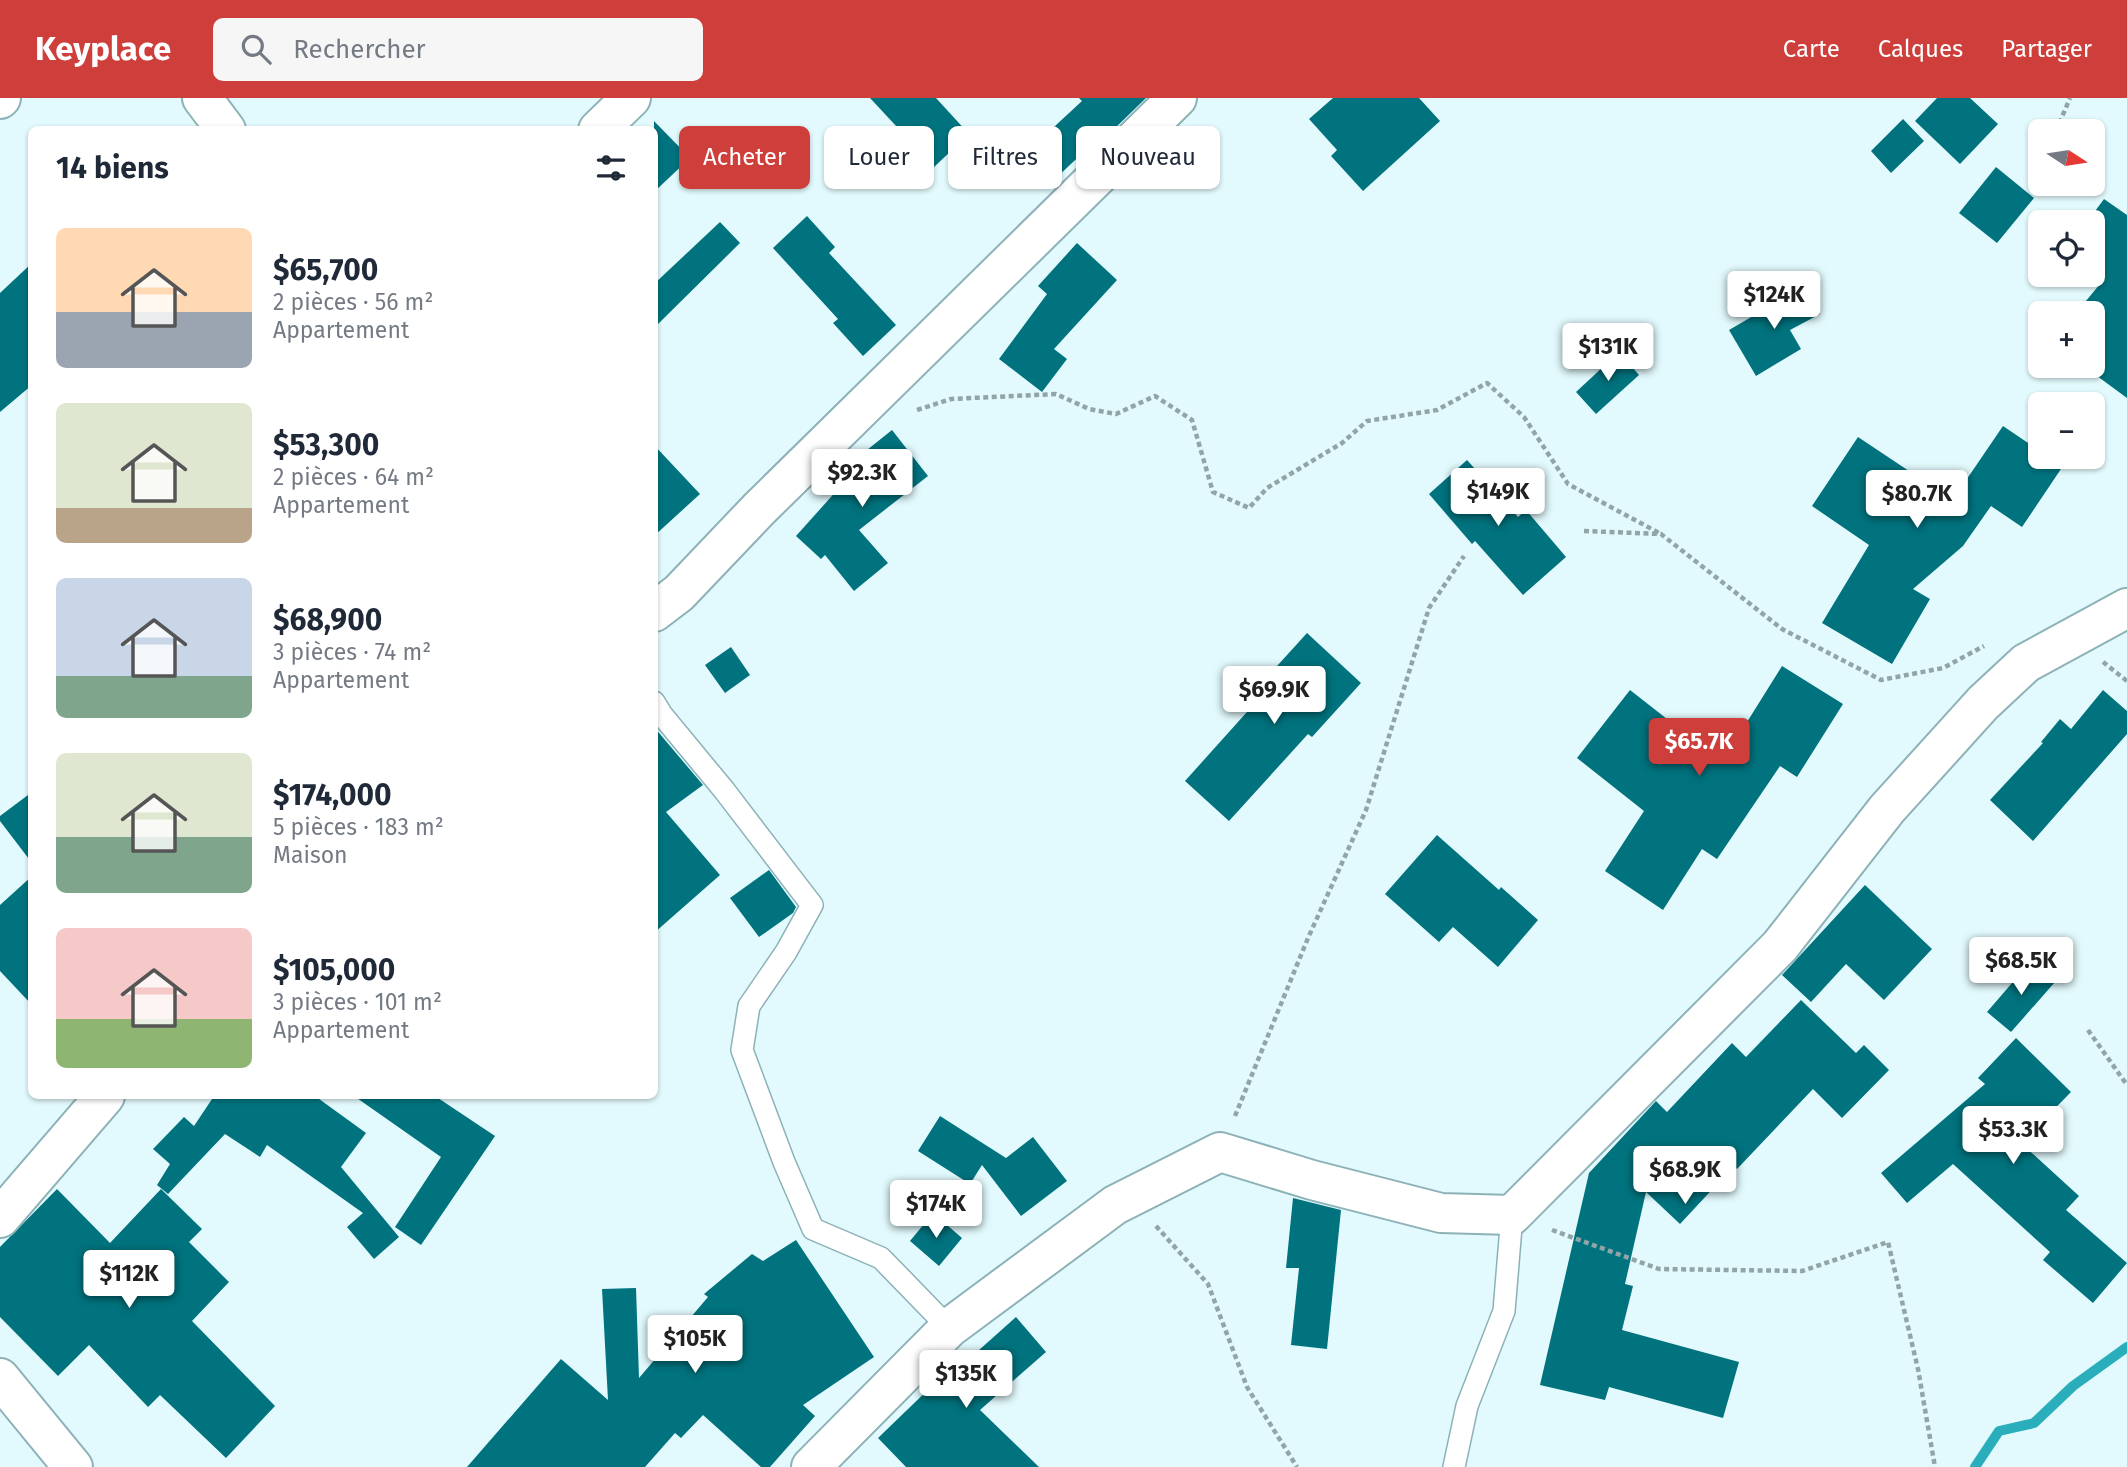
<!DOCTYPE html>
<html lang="fr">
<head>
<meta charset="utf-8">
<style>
  :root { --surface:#fff; --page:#f6f6f7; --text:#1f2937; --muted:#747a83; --accent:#ce3f3b }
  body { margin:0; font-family:"Fira Sans",sans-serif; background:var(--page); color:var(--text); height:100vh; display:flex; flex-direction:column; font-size:26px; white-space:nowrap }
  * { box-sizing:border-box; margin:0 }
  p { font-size:23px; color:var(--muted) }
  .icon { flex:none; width:38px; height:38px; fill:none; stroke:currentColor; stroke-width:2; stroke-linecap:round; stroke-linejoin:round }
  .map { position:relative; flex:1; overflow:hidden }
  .side { position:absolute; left:28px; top:28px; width:630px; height:973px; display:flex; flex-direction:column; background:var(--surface); border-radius:10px; box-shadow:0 2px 5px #0004 }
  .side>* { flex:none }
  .top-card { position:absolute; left:679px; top:28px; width:665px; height:63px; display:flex; gap:14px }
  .needle { width:46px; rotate:102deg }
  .controls { position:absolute; left:2028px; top:21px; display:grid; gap:14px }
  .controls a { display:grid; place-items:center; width:77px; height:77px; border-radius:10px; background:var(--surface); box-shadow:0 2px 5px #0004; font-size:35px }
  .price { position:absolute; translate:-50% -60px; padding:0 16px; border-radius:7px; background:#fff; color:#222; font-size:23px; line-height:46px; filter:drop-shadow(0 2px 4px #0008) }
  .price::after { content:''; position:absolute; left:50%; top:42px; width:21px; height:16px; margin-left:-10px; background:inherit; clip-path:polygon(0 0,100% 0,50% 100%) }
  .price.on { background:var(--accent); color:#fff }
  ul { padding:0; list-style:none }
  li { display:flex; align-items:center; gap:21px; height:175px; padding:0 28px }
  li span { display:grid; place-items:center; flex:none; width:196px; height:140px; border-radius:10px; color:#555 }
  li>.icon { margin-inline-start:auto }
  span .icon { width:84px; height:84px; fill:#fffc; stroke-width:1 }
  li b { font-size:30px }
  h2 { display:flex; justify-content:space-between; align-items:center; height:84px; padding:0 28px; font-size:30px }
  .pill { padding:0 24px; border-radius:10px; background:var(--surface); box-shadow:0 2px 5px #0004; font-size:24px; line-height:63px }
  .pill.on { background:var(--accent); color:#fff }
  header { display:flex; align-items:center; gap:42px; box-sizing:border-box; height:98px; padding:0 35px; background:var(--accent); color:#fff }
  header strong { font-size:33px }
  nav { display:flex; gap:38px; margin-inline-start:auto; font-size:24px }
  .search { width:490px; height:63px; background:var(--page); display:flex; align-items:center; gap:18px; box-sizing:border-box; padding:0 24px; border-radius:10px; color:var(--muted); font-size:26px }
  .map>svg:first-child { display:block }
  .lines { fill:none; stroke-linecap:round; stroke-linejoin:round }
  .stream { stroke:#2baebc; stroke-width:10 }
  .building { fill:#00737e }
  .service-casing { stroke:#8cb2b7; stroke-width:24 }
  .minor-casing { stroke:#8cb2b7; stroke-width:42 }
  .path { stroke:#91a5a8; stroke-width:4.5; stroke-dasharray:5 3.5; stroke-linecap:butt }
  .service { stroke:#fff; stroke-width:21 }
  .minor { stroke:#fff; stroke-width:38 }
</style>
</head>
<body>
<header>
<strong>Keyplace</strong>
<div class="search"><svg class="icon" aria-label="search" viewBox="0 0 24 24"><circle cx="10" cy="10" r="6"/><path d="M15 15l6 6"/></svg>Rechercher</div>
<nav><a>Carte</a><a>Calques</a><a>Partager</a></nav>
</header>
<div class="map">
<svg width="2127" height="1369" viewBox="0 0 2127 1369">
  <rect width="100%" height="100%" fill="#e2fafd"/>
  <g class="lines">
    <path class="stream" d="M1975,1369L1999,1333L2034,1325L2073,1288L2127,1249"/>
  </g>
  <path class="building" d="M870,0H936L969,36L915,87L878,47L897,29Z
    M1079,0H1146L1111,34L1108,31L1055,81L1028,53L1082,3Z
    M1333,0H1419L1440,23L1363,93L1331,58L1337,52L1309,21Z
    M1937,0H1970L1998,26L1960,66L1915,23Z
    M1903,21L1924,43L1891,75L1871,53Z
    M654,23L690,60L654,94Z
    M1996,69L2034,100L1997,145L1959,115Z
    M2104,101L2127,117V300L2093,275V215H2076L2100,186L2087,177H2093V124H2087Z
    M807,118L835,149L829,155L896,227L863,258L833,225L838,221L773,150Z
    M720,124L740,145L654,230V186Z
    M1077,145L1117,182L1054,251L1067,261L1042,294L999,261L1047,196L1038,188Z
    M32,165V287L0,314V195Z
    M1806,187L1820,216L1790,232L1801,251L1756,278L1729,232Z
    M1619,254L1639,277L1596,316L1576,294Z
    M2003,328L2040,353V359H2049L2063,368L2022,429L1991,408L1963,448L1913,491L1930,501L1892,566L1822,525L1869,447L1812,408L1858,339L1945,397L1951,388L1958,394Z
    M892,332L928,378L859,432L888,465L854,493L825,457L821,461L796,438L857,370L852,364Z
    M654,347L700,396L654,438Z
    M1467,362L1518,419L1526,412L1566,459L1523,497L1475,443L1472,446L1429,396Z
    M1307,535L1361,585L1312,639L1308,636L1229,723L1185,683L1264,595L1258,589Z
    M731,549L750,577L725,595L705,567Z
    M1782,568L1843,606L1797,679L1780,668L1717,761L1702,751L1663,812L1605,773L1644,713L1577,660L1630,592L1722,664Z
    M2103,592L2127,613V636L2033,743L1990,702L2043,645L2041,644L2060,621L2071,631Z
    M654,629L703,687L666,714L720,777L654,835Z
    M32,694V765L0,723V718Z
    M1437,737L1499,792L1501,789L1538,822L1498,869L1453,829L1439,844L1385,796Z
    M769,772L796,809L793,815L759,839L730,800Z
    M32,778V907L0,873V807Z
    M1865,787L1932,851L1884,902L1846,866L1811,904L1782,877Z
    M2031,863L2055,884L2011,934L1987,914Z
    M1801,902L1856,955L1864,947L1889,972L1842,1020L1813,991L1737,1071L1734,1068L1680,1126L1646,1094L1625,1186L1633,1188L1622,1232L1739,1264L1723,1320L1609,1289L1605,1302L1540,1287L1589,1075L1656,1003L1667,1014L1732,945L1746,959Z
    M2016,940L2071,994L2021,1045L2079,1098L2066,1112L2127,1165L2093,1205L2043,1162L2050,1154L1953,1066L1907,1105L1881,1075L1985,986L1978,980Z
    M214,998H315L366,1035L341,1069L399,1139L374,1161L347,1129L363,1115L267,1047L260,1059L225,1036L168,1096L157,1087L170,1066L153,1051L184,1019L194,1028Z
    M354,998H435L495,1038L421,1147L395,1129L441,1059Z
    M940,1018L1006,1060L1033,1039L1067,1083L1021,1118L982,1067L970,1086L918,1053Z
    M57,1091L110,1145L161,1091L202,1131L189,1144L229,1184L192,1223L275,1308L226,1360L160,1297L148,1309L89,1247L58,1278L0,1219V1149Z
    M1293,1100L1341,1112L1327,1251L1291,1247L1299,1170H1286Z
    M933,1115L962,1140L939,1168L910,1143Z
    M796,1142L874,1259L803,1307L815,1318L770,1369H761L703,1317L681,1340L675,1335L645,1369H467L561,1261L608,1302L602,1191L636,1190L639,1280L708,1199L704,1196L752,1156L763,1163Z
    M1016,1219L1046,1254L980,1312L1039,1369H906L878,1340L965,1256L969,1261Z"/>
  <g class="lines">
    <defs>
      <path id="service" d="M654,604L662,617L724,692L812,807L786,854L749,908L742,952L784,1064L813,1131L881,1160L949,1230
        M1454,1369L1467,1308L1504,1213L1512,1117"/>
      <path id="minor" d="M202,0L226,32
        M0,1L1,0
        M598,32L631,0
        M654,514L679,495L759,411L1177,0
        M0,1120L105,998
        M0,1280L73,1369
        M811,1369L949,1230L1115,1107L1220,1054L1312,1082L1441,1115L1512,1117L1780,848L1887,711L1983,605L2026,565L2127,510"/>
    </defs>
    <use href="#service" class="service-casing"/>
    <use href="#minor" class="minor-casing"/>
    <path class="path" d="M2056,33L2070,0
      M917,312L951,301L1056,296L1089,311L1116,316L1155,298L1192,322L1213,394L1249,410L1267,390L1342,345L1367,323L1437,312L1487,285L1524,319L1568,386L1661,436
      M1584,433L1661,436L1782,531L1881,582L1943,570L1984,548
      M2103,564L2127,583
      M2088,932L2127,987
      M1235,1018L1308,840L1366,712L1429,510L1464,458
      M1156,1128L1208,1186L1247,1289L1297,1369
      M1552,1132L1659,1171L1802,1173L1888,1144L1918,1271L1935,1369"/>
    <use href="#service" class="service"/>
    <use href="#minor" class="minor"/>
  </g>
</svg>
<div class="controls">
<a><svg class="needle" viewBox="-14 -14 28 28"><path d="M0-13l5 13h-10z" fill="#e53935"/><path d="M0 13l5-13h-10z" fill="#747a83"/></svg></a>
<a><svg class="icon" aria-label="locate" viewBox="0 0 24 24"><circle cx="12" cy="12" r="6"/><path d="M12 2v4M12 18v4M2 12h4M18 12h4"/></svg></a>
<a>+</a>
<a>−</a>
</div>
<b class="price" style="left:1774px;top:233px">$124K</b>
<b class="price" style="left:1608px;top:285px">$131K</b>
<b class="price" style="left:862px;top:411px">$92.3K</b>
<b class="price" style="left:1498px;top:430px">$149K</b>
<b class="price" style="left:1917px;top:432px">$80.7K</b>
<b class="price" style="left:1274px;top:628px">$69.9K</b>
<b class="price on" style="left:1699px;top:680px">$65.7K</b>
<b class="price" style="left:2021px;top:899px">$68.5K</b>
<b class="price" style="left:2013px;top:1068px">$53.3K</b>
<b class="price" style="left:1685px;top:1108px">$68.9K</b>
<b class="price" style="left:936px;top:1142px">$174K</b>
<b class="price" style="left:129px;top:1212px">$112K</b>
<b class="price" style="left:695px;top:1277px">$105K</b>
<b class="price" style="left:966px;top:1312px">$135K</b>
<div class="top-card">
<a class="pill on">Acheter</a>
<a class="pill">Louer</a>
<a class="pill">Filtres</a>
<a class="pill">Nouveau</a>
</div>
<section class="side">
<h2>14 biens<svg class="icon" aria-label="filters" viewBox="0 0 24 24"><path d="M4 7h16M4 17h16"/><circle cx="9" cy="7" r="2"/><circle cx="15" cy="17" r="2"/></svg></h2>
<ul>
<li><span style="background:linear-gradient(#ffd9b3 60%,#9aa5b1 0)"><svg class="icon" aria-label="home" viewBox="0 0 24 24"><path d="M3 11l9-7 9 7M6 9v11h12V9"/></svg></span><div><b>$65,700</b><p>2 pièces · 56 m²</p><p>Appartement</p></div></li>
<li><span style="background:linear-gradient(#dfe7d0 75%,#b9a48a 0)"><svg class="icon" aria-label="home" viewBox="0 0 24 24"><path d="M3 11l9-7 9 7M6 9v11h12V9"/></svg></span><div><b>$53,300</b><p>2 pièces · 64 m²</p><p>Appartement</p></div></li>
<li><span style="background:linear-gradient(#c9d6e8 70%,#7fa58c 0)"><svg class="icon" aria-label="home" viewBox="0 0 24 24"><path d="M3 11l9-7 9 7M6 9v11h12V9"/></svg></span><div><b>$68,900</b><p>3 pièces · 74 m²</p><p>Appartement</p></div></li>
<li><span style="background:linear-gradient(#dfe7d0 60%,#7fa58c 0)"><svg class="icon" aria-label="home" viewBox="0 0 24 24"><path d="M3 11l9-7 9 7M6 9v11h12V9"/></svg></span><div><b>$174,000</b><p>5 pièces · 183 m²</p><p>Maison</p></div></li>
<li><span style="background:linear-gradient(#f6c9c9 65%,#8fb573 0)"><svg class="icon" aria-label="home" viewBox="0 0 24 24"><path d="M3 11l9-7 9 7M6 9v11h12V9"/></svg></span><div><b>$105,000</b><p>3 pièces · 101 m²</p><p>Appartement</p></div></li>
</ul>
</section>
</div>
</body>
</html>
